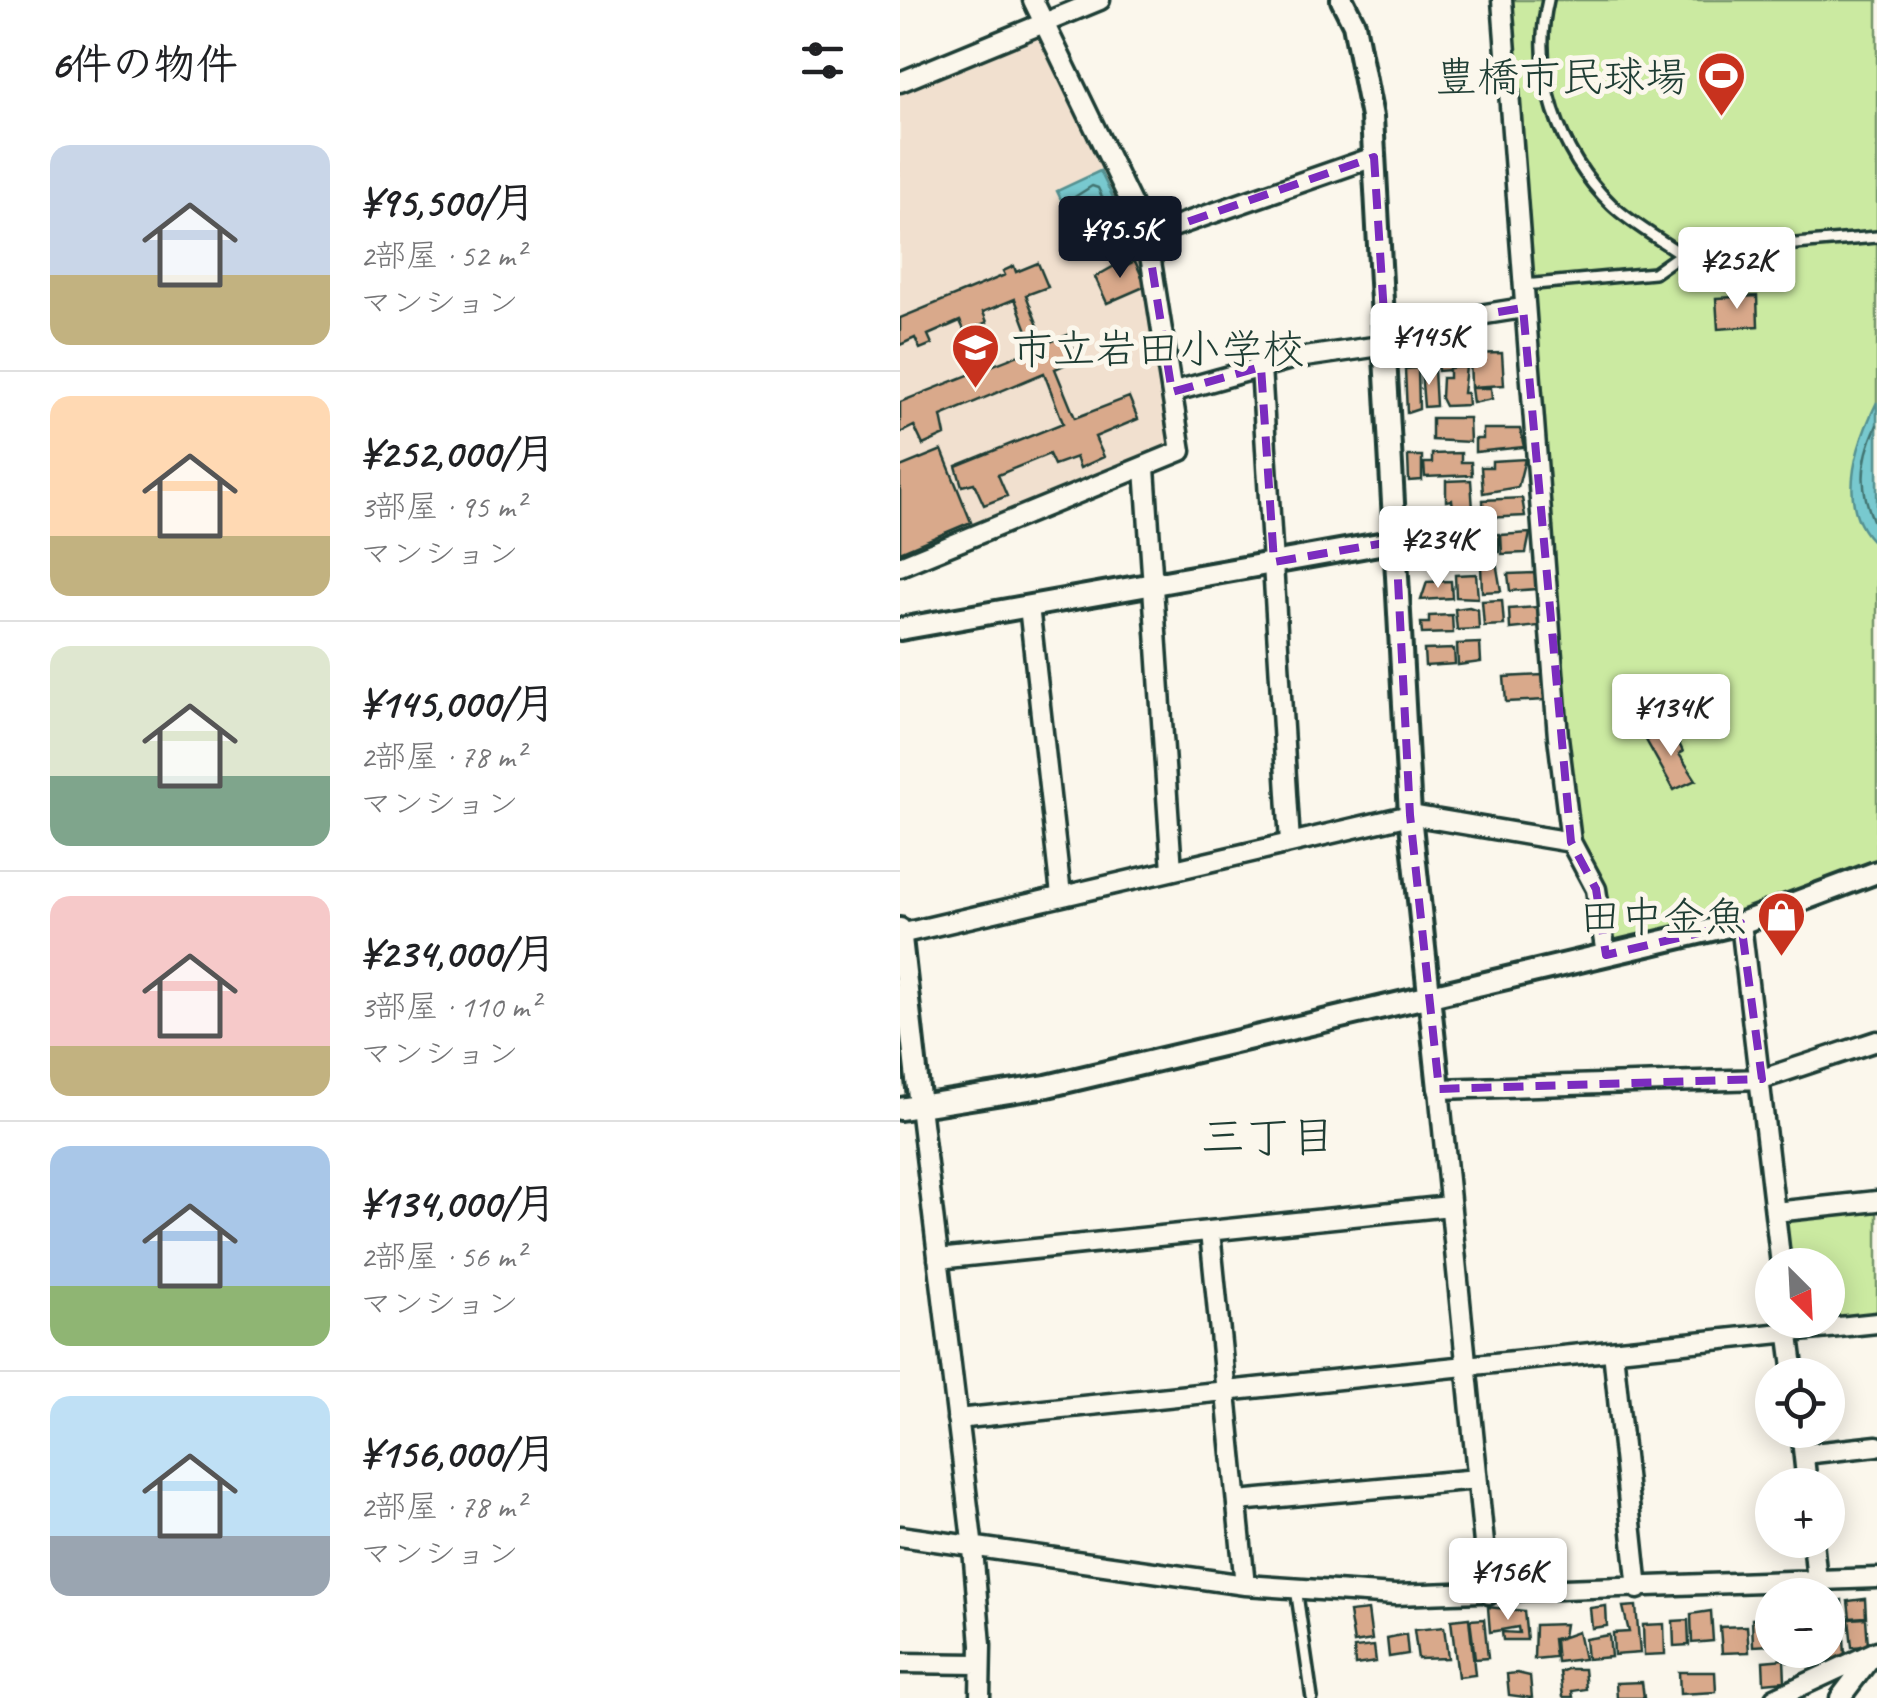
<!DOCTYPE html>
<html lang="ja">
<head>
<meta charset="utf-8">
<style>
  :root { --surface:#fff; --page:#f2f2f2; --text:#202124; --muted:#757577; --line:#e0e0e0; --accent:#111827 }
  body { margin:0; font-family:Caveat,"Klee One",sans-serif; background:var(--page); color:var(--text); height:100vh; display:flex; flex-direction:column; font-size:38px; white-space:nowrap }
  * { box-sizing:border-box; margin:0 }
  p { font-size:32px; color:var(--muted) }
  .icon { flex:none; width:55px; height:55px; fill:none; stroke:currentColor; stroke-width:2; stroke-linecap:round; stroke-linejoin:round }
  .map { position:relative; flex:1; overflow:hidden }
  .panel { display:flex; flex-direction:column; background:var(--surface); width:900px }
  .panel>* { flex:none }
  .needle { width:65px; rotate:156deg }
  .fabs { position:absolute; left:855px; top:1248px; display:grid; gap:20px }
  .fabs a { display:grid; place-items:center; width:90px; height:90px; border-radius:50%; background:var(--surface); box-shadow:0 5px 25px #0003; font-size:50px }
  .price { position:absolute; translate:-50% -85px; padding:0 22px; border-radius:10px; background:#fff; color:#222; font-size:32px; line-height:65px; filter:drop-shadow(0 2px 5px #0008) }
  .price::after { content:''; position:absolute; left:50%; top:60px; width:30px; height:22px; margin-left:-15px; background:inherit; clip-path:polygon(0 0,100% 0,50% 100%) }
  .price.active { background:var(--accent); color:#fff }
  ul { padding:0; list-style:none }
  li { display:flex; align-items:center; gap:30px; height:250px; padding:0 50px }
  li+li { border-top:2px solid var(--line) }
  li span { display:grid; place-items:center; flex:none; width:280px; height:200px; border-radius:20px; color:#555 }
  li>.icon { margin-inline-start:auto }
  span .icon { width:120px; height:120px; fill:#fffc; stroke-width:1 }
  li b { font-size:42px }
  h2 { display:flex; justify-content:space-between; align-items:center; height:120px; padding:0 50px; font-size:42px }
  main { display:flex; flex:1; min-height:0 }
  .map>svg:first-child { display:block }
  .built { fill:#f1e0cf }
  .green { fill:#cbeaa1; stroke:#75946a; stroke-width:2.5 }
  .water { fill:#78c9cf; stroke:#549191; stroke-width:2.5 }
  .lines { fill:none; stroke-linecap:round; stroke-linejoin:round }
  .shore { stroke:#437572; stroke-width:2.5 }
  .building { fill:#d9a98b; stroke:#1f3d34; stroke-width:2.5 }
  .service-casing { stroke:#1f3d34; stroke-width:16 }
  .minor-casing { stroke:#1f3d34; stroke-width:25 }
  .tertiary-casing { stroke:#1f3d34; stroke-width:28 }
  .service { stroke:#fbf7ec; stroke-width:9 }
  .minor { stroke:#fbf7ec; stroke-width:18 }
  .tertiary { stroke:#fbf7ec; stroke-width:20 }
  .marked { fill:none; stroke:#7b2cbf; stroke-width:8; stroke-dasharray:20 12; stroke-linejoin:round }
  .labels { text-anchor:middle; stroke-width:10; stroke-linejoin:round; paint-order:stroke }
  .poi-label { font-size:42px; fill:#1f3d34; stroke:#fbf7ec; text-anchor:end }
  .neighbourhood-label { font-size:45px; fill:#1f3d34; stroke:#fbf7ec }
</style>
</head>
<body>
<main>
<section class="panel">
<h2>6件の物件<svg class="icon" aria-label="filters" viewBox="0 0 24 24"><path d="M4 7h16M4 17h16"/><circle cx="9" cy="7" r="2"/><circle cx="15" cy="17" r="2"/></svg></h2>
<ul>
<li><span style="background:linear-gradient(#c9d6e8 65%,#c2b280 0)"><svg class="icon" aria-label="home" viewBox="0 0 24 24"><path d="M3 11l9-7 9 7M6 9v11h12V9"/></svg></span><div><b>¥95,500/月</b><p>2部屋 · 52 m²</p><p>マンション</p></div></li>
<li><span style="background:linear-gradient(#ffd9b3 70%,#c2b280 0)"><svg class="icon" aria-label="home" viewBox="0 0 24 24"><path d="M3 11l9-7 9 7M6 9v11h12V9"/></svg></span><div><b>¥252,000/月</b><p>3部屋 · 95 m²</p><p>マンション</p></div></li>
<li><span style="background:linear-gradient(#dfe7d0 65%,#7fa58c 0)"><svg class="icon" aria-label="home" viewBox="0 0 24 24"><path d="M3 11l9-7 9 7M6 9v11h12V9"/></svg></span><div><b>¥145,000/月</b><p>2部屋 · 78 m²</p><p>マンション</p></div></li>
<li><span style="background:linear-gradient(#f6c9c9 75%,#c2b280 0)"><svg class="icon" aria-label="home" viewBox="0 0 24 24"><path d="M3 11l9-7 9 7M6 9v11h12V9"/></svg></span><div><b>¥234,000/月</b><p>3部屋 · 110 m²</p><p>マンション</p></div></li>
<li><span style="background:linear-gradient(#a9c7e8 70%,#8fb573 0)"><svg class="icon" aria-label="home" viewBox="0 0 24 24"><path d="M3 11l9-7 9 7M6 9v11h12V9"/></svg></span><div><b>¥134,000/月</b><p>2部屋 · 56 m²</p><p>マンション</p></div></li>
<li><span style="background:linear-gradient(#bfe0f5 70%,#9aa5b1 0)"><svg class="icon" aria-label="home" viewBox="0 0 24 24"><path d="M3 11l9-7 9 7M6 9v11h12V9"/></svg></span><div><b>¥156,000/月</b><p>2部屋 · 78 m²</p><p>マンション</p></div></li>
</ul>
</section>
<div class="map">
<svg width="977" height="1698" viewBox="0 0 977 1698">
  <rect width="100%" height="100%" fill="#fbf7ec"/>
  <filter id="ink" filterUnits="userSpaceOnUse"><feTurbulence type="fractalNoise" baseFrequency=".01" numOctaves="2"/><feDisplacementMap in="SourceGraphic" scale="20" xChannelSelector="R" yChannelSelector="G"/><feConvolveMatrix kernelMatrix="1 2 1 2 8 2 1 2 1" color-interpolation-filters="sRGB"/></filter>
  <g filter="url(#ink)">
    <path class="built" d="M133,32L143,35L244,242L272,448L0,559V89Z"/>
    <path class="green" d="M602,0H977V872L706,955L696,891L671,842Z
      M977,1201V1322L902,1329L894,1320H928V1265H882L875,1212Z"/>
    <path class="water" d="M200,171L228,228L185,249L157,191Z
      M977,402V545C934,508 956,445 977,402Z"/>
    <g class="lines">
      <path class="shore" d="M192,186L198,188L213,221L192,233L173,198Z
        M977,425C959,463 959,492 977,529"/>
    </g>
    <path class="building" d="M237,240L240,248L211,261L208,256Z
      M225,260L227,265L235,261L246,286L207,303L195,277Z
      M138,263L148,287L126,295L145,344L168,335L177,359L155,369L175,418L229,397L238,419L195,437L204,457L180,468L176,457L154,465L149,454L98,475L107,496L84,505L74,483L62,486L56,466L163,423L144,373L41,416L45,435L23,445L14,426L0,433V402L134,349L115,299L83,312L87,322L65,332L60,321L28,335L32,344L20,349L15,338L0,345V318L105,275L103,271L114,266L116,272Z
      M857,296L858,326L818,329L816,298Z
      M602,353L604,385L571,387L570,354Z
      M548,358L549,368L566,367L563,393H567L568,405L545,406L541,398L542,378H549V370L538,371L537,361Z
      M518,368L519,409L507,413L505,369Z
      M521,370H534L536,406L524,407Z
      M571,388H591L592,399L573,403Z
      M532,418H569L570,442L532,440Z
      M583,429H620L624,447L575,452V439H583Z
      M42,450L71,522L0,552V467Z
      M561,453V462H571L572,475L525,477L524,463H532V454Z
      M508,456H522V480L509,481Z
      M625,459L618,487L583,493L581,467H592V461Z
      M571,480L573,510L566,511V524L533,526V507H553L552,500L546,501V481Z
      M622,498L625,516L584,518L583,500Z
      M530,511L531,527H512L511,512Z
      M630,533L626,553L602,554L601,535Z
      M599,534V552L581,554L580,535Z
      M574,542L575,563L548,565L547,543Z
      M596,562L601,591L582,592L581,565Z
      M635,573L636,589L610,591L608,574Z
      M576,574L578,598L556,597L555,575Z
      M551,581L552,598L521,600L527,582Z
      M602,600L604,625L584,626L582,601Z
      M569,607L578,610L579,629L557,630L555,609Z
      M637,607L639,626L610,629L609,609Z
      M552,615L553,633L522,634L521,623H529V616Z
      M580,643L581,662L558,665L557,644Z
      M554,649L555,664L525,666L524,650Z
      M643,675L645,700L606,702L604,677Z
      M772,728L783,752L779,754L796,780L774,790L746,740Z
      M965,1599L966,1617L950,1618L948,1601Z
      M942,1600L943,1623L928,1624V1603Z
      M706,1606L707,1626L692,1628L690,1608Z
      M736,1606L740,1653L714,1655L713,1633L729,1632L723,1607Z
      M588,1607L624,1611L627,1640H603L602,1632L619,1633L618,1627L590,1632Z
      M468,1610L472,1640L454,1643L449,1612Z
      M811,1611L813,1641L792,1643L791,1614Z
      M569,1618L575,1675L558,1677L551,1620Z
      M872,1618V1645L853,1646L852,1619Z
      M966,1618L968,1646L952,1647L949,1619Z
      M584,1619L588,1658L575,1659L570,1620Z
      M788,1620L789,1645L774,1646L773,1621Z
      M665,1624L663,1637L653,1639L655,1657L634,1659L635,1625Z
      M764,1624L765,1654L744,1655L743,1625Z
      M847,1626L849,1652L822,1653L820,1627Z
      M544,1627L548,1658L518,1659L514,1630Z
      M678,1632L684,1659L657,1662L655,1640Z
      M928,1632L944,1636L945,1657L921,1663L920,1650H928Z
      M506,1634L508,1654L489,1657L487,1638Z
      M709,1635L711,1657L687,1659L685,1639Z
      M474,1646L476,1662L455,1665L454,1648Z
      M887,1650H910L911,1661L888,1662Z
      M884,1659L885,1681L864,1683L863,1661Z
      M667,1669H684L686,1689L672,1691L673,1697H663L660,1672Z
      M779,1672H815L816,1692L780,1694Z
      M617,1673L630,1676L632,1698L609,1695L607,1674Z
      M742,1682L744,1698H717L716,1683Z"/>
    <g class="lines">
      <defs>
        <path id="service" d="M648,0C631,72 658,153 712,205C732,224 758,238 781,254
          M624,285L754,273L781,254L977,237
          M396,1588L412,1698"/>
        <path id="minor" d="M602,0L658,737L671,842L696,889L706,955
          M0,82L200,0
          M247,236L474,157
          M485,330L623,308
          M361,367L390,843
          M272,392L391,359L487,345
          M245,468L272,870
          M0,566L281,451L247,236L133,0
          M129,606L161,895
          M841,923L881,1265
          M0,934L510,815L671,842
          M20,1106L73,1549L81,1645L80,1698
          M875,1212L977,1201
          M310,1232L345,1585
          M38,1259L550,1206
          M887,1320L894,1375
          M713,1351L738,1589
          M57,1419L977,1323
          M901,1430L907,1485
          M904,1454L977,1446
          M338,1501L577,1479
          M0,1536L345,1585L495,1595L977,1578
          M913,1540L917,1581
          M589,1594L539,1089L862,1079L977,1041
          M0,1663L78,1664
          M875,1698L977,1651
          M940,1698L971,1657"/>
        <path id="tertiary" d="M442,0L454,24L472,117L510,815L539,1089
          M0,629L496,541
          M0,929L20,1106
          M0,1109L147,1086L841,923L977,872"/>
      </defs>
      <use href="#service" class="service-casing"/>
      <use href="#minor" class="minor-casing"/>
      <use href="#tertiary" class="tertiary-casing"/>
      <use href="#service" class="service"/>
      <use href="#minor" class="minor"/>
      <use href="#tertiary" class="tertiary"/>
    </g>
  </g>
  <path class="marked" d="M474,157L485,330L623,308L671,842L696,889L706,955L841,923L862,1079L539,1089L510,815L496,541L374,562L361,367L272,392L247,236Z"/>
  <defs>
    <symbol id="stadium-pin" viewBox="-11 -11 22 30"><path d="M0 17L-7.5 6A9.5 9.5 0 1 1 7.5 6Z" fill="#c8321e" stroke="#fbf7ec"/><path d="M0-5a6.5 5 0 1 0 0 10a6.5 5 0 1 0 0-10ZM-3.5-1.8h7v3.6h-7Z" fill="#fff"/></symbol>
    <symbol id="school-pin" viewBox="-11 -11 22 30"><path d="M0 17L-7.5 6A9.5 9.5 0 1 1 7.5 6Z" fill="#c8321e" stroke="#fbf7ec"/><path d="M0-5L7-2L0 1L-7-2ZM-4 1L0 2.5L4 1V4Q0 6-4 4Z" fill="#fff"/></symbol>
    <symbol id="shop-pin" viewBox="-11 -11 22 30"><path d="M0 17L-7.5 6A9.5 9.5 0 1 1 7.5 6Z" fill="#c8321e" stroke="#fbf7ec"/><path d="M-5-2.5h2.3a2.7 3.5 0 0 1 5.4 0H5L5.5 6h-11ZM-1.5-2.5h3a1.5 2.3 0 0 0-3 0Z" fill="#fff"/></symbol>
  </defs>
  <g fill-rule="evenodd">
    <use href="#stadium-pin" x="794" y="48" width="55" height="75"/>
    <use href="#school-pin" x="48" y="320" width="55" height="75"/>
    <use href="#shop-pin" x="854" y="888" width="55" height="75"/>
  </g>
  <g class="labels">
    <g class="poi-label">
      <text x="787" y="91">豊橋市民球場</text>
      <text x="111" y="363" text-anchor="start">市立岩田小学校</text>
      <text x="847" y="931">田中金魚</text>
    </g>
    <g class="neighbourhood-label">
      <text x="368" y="1152">三丁目</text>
    </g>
  </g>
</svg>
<div class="fabs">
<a><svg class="needle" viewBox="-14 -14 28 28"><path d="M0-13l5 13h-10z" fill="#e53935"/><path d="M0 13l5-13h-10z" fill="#757577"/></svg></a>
<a><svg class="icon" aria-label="locate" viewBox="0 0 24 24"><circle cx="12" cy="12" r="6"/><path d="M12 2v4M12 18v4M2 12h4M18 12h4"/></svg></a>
<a>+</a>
<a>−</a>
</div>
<b class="price active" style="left:220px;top:281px">¥95.5K</b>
<b class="price" style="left:837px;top:312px">¥252K</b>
<b class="price" style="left:529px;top:388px">¥145K</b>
<b class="price" style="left:538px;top:591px">¥234K</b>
<b class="price" style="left:771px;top:759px">¥134K</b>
<b class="price" style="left:608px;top:1623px">¥156K</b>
</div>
</main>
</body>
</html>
